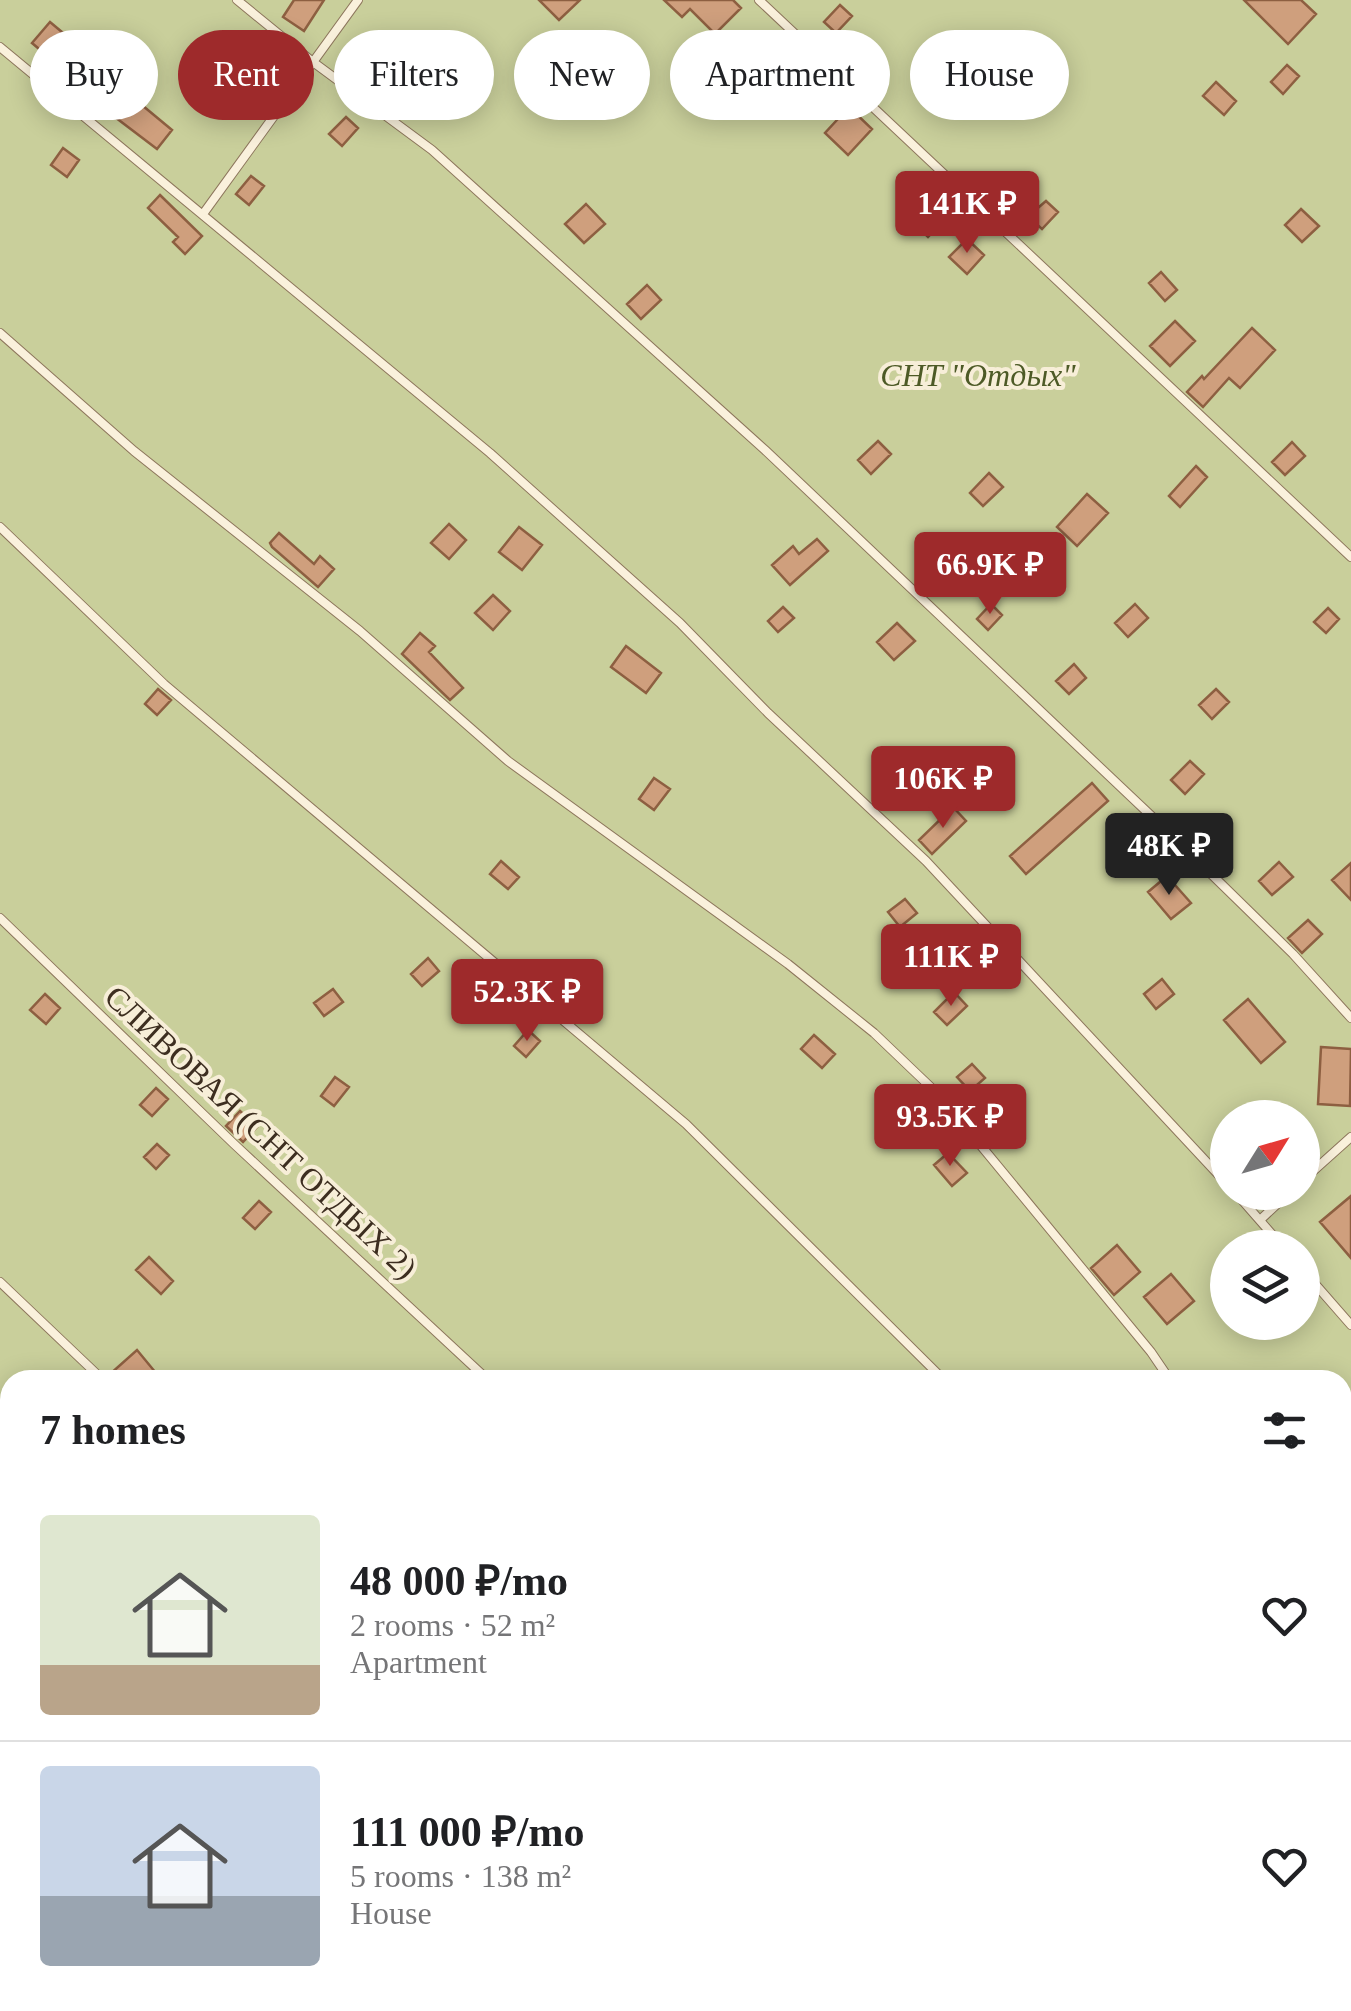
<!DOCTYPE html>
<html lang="en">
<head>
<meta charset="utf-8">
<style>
  :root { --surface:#fff; --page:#f2f2f2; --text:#202124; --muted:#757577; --line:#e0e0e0; --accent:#9e2a2b }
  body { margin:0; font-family:"Times New Roman",serif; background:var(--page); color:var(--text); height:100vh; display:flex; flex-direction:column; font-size:38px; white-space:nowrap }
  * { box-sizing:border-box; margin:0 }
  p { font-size:32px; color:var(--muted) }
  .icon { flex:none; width:55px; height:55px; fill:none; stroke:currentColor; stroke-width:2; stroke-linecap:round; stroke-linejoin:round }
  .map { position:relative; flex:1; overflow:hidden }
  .drawer { position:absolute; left:0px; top:1370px; width:1352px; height:642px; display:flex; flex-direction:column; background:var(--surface); border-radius:30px 30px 0 0; box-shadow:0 5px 25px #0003 }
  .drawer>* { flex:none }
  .hud { position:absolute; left:30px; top:30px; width:1292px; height:90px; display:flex; gap:20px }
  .needle { width:65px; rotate:53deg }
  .buttons { position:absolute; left:1210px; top:1100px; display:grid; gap:20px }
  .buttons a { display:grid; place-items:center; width:110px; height:110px; border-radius:50%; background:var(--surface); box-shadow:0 5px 25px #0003; font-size:50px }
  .price { position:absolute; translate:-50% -85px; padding:0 22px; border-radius:10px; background:var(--accent); color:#fff; font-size:32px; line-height:65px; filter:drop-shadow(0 2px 5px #0008) }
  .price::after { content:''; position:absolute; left:50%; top:60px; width:30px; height:22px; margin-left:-15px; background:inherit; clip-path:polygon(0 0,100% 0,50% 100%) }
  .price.active { background:#222; color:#fff }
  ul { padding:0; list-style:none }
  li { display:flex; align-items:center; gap:30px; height:250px; padding:0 40px }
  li+li { border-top:2px solid var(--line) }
  li span { display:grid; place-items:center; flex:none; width:280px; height:200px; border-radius:10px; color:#555 }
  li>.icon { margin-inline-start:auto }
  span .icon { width:120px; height:120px; fill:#fffc; stroke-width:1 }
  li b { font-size:42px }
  h2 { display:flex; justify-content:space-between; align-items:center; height:120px; padding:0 40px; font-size:42px }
  .chip { padding:0 35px; border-radius:45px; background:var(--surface); box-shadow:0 5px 25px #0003; font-size:35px; line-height:90px }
  .chip.active { background:var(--accent); color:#fff }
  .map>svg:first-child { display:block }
  .green { fill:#c9cf9b; fill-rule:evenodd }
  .building { fill:#cf9f7d; stroke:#8d5f41; stroke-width:2.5 }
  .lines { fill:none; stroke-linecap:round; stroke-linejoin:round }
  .service-casing { stroke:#8d765c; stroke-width:10 }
  .service { stroke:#faf1dc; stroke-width:8 }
  .labels { text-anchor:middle; stroke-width:8; stroke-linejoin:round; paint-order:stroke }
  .park-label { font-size:32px; font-style:italic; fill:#4d5a26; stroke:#f7eed8 }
  .street-label { font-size:32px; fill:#3d2e20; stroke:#f7eed8 }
</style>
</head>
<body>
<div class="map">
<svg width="1351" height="2011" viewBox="0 0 1351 2011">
  <rect width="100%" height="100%" fill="#f0e4c8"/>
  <path class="green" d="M0,0H1351V2011H642L634,2003L1342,2002V1380H10V1452L0,1440ZM1228,1118H1302V1192H1228ZM1228,1248H1302V1322H1228Z"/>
  <path class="building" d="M294,0H324L304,31L283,17Z
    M539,0H580L559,20Z
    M664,0H733L741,8L715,34L690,9L682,17Z
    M1244,0H1301L1316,14L1288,44Z
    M840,5L852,16L836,33L824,22Z
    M50,22L75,43L57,64L32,43Z
    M220,32L239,55L212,78L193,56Z
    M728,53L744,70L719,95L702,78Z
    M778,58L790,70L773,86L761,74Z
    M1287,65L1299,76L1283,94L1271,82Z
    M1216,82L1236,101L1224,115L1203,96Z
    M125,91L172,130L157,149L107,111Z
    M849,107L872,129L848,155L825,133Z
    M346,117L358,128L342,146L329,134Z
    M63,148L79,160L67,177L51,165Z
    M251,176L264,186L249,205L236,194Z
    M996,179L1015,198L1022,191L1039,207L1046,201L1058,212L1042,229L1024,213L1018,219L998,200L992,207L979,196Z
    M160,195L202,236L185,254L173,242L178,237L148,208Z
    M928,202L946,218L928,237L911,220Z
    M586,204L605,224L584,243L565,224Z
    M1301,209L1319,226L1302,242L1285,225Z
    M967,239L984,255L967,274L949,257Z
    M1161,272L1177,290L1165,301L1149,283Z
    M647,285L661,300L641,319L627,304Z
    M1175,321L1195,341L1170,366L1150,346Z
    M1252,328L1275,350L1240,388L1229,378L1203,407L1187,392L1202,376L1204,379Z
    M878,441L891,454L871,474L858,460Z
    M1292,442L1305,456L1285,475L1272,462Z
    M1196,466L1207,477L1180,507L1169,496Z
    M989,473L1003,487L983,506L970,493Z
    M1087,494L1108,513L1077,546L1057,527Z
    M449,524L466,540L449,559L431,543Z
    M519,527L542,545L522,570L499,552Z
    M279,533L314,564L320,556L334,569L318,587L272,547L270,543Z
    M817,539L828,551L790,585L772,565L793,546L799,554Z
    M493,595L510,611L493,630L475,613Z
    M991,604L1002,615L988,630L977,619Z
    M1135,604L1148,618L1128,637L1115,623Z
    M783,607L794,618L778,632L768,621Z
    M1328,608L1339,619L1326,633L1314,622Z
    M897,623L915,641L894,660L877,642Z
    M420,633L435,646L429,652L463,688L450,700L402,654Z
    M626,646L661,673L646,693L611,667Z
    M1074,664L1086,678L1069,694L1056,681Z
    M158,689L171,700L157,715L145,704Z
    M1216,689L1229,702L1212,719L1199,705Z
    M1190,761L1204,774L1185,794L1171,780Z
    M654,778L670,789L654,810L639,799Z
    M1092,783L1108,801L1026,874L1010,856Z
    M953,807L966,821L932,854L919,840Z
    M501,861L519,877L508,889L490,874Z
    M1279,862L1293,877L1272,895L1259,881Z
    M1351,863V900L1332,880Z
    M1167,876L1191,903L1171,919L1148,892Z
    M905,899L917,913L900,927L888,912Z
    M1308,920L1322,934L1302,953L1288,938Z
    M428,958L439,971L422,986L411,974Z
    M1162,979L1174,994L1156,1009L1144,994Z
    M333,989L343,1002L324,1016L314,1003Z
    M954,992L967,1006L947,1025L934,1012Z
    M45,994L60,1008L46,1024L30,1010Z
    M1248,999L1285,1042L1261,1063L1224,1020Z
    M528,1030L540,1041L526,1057L514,1046Z
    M814,1035L835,1054L822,1068L801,1049Z
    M1321,1047L1351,1049L1350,1106L1318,1104Z
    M972,1064L985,1078L970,1091L957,1077Z
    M335,1077L349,1087L334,1106L321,1096Z
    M156,1088L168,1099L152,1116L140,1105Z
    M240,1111L257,1127L243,1142L226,1126Z
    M157,1144L169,1155L156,1169L144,1157Z
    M948,1153L967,1173L952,1186L934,1165Z
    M1351,1196V1258L1320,1222Z
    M259,1201L271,1212L255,1229L243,1218Z
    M1117,1245L1140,1272L1114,1295L1091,1268Z
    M149,1257L173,1281L161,1294L136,1270Z
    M1171,1274L1194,1301L1167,1324L1144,1297Z
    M137,1350L156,1373L148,1380H110L109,1375Z"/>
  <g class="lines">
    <defs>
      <path id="service" d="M237,0L313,62L432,150L765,450L1163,827L1293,954L1351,1018
        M759,0L1351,557
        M0,47L490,453L680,623L768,713L926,861L1228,1185
        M203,214L358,0
        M0,333L134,451L360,631L508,761L788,964L874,1033L940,1096L1151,1352L1170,1380
        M0,527L164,684L686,1124L944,1380
        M0,918L234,1144L488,1380
        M1302,1181L1351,1137
        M1235,1192L1284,1248
        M1260,1220L1290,1192
        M1302,1269L1351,1325
        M0,1282L103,1380
        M1342,1612L1351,1622
        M1342,1776L1351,1785
        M0,1895L10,1887
        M759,2002L768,2011
        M1157,2002L1166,2011
        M333,2011L346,2002"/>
    </defs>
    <use href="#service" class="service-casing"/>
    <use href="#service" class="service"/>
  </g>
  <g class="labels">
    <g class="park-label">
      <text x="978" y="386">СНТ "Отдых"</text>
    </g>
    <g class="street-label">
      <text transform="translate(261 1132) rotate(43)" y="11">СЛИВОВАЯ (СНТ ОТДЫХ 2)</text>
    </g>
  </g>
</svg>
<div class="buttons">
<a><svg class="needle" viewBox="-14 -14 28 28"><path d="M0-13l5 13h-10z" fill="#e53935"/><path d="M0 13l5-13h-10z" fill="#757577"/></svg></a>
<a><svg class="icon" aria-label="layers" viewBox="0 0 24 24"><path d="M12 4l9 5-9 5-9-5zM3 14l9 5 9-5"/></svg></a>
</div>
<b class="price" style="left:967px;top:256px">141K ₽</b>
<b class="price" style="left:990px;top:617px">66.9K ₽</b>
<b class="price" style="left:943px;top:831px">106K ₽</b>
<b class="price active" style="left:1169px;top:898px">48K ₽</b>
<b class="price" style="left:951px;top:1009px">111K ₽</b>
<b class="price" style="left:527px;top:1044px">52.3K ₽</b>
<b class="price" style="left:950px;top:1169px">93.5K ₽</b>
<div class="hud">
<a class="chip">Buy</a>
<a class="chip active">Rent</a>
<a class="chip">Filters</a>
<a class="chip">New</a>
<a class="chip">Apartment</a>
<a class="chip">House</a>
</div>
<section class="drawer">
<h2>7 homes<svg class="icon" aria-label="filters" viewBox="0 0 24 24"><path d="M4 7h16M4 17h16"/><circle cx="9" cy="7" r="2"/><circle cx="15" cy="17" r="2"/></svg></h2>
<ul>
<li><span style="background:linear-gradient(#dfe7d0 75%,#b9a48a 0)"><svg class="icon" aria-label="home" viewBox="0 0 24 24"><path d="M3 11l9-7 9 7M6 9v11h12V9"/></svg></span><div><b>48 000 ₽/mo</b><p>2 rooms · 52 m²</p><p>Apartment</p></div><svg class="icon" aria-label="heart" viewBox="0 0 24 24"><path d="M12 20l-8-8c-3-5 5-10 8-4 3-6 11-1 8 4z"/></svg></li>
<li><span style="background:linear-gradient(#c9d6e8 65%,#9aa5b1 0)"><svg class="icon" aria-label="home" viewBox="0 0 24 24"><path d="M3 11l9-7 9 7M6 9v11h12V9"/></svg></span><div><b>111 000 ₽/mo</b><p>5 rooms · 138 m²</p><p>House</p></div><svg class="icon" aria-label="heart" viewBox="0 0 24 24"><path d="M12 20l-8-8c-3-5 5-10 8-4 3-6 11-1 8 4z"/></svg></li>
</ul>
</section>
</div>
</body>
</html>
